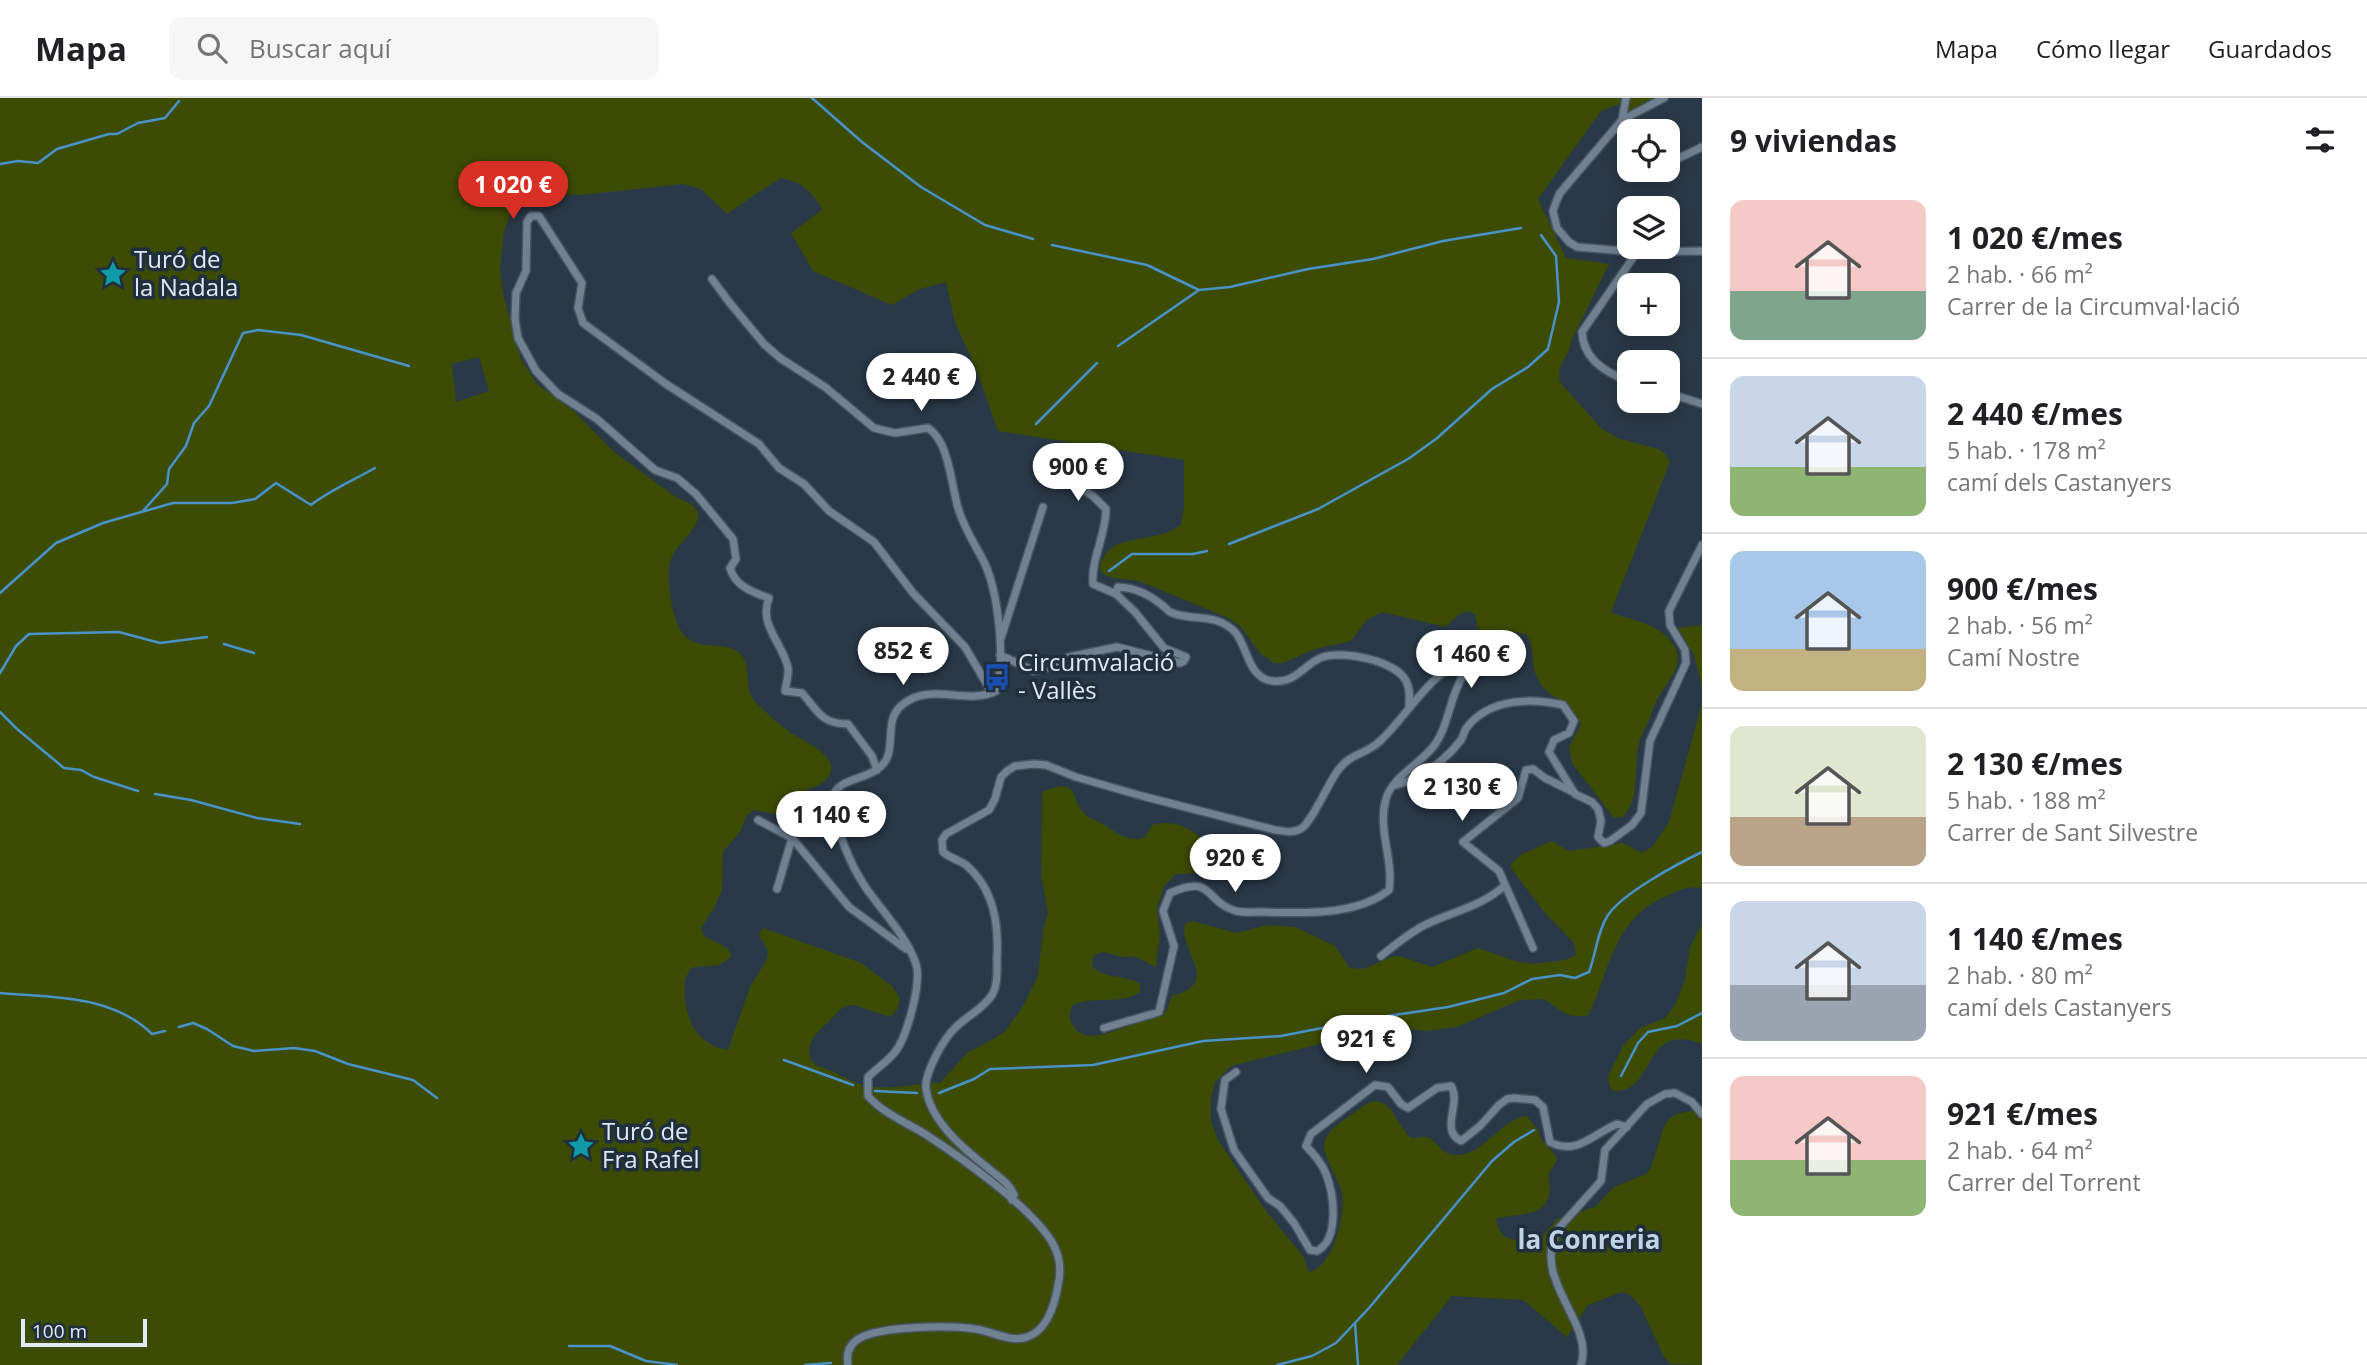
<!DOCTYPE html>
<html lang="es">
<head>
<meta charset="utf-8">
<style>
  :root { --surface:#fff; --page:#f6f6f6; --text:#202124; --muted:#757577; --line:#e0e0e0; --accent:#d93025 }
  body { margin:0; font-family:"Open Sans",sans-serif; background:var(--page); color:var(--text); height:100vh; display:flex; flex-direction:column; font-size:26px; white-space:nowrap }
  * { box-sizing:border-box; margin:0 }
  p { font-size:23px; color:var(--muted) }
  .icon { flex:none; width:38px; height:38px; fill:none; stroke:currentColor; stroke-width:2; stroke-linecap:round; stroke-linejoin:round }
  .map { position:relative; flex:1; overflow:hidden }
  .drawer { display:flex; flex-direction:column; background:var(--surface); width:665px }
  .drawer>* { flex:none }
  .tools { position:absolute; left:1617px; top:21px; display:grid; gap:14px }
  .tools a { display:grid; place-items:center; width:63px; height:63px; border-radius:14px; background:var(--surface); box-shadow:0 4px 18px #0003; font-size:35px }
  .scale { position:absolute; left:21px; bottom:18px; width:126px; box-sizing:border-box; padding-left:7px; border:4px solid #e1eaf4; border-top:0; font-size:19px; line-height:24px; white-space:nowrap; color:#e1eaf4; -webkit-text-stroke:5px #202f3e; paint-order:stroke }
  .price { position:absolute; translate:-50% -60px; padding:0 16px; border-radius:24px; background:#fff; color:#222; font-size:23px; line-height:46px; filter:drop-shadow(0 2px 4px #0008) }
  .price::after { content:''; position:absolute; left:50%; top:42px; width:21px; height:16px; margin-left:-10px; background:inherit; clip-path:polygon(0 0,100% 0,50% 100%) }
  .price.active { background:var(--accent); color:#fff }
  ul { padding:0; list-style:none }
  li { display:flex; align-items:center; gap:21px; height:175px; padding:0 28px }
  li+li { border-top:2px solid var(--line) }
  li span { display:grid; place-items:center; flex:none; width:196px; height:140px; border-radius:14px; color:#555 }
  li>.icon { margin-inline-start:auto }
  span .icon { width:84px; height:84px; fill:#fffc; stroke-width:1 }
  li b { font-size:30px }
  h2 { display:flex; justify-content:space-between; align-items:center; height:84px; padding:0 28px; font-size:30px }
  header { display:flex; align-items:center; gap:42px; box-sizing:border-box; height:98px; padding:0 35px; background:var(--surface); border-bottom:2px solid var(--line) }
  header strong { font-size:33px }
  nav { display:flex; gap:38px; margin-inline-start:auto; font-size:24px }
  .search { width:490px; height:63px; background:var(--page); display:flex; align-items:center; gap:18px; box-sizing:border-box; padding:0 24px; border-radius:14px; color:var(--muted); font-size:26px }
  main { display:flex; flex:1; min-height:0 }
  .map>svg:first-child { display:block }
  .green { fill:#3c4c05; fill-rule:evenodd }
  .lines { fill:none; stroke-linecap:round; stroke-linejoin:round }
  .stream { stroke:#4a92ca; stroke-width:2.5 }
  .minor-casing { stroke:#485561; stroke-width:10 }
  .minor { stroke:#708192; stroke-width:7 }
  .labels { text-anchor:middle; stroke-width:7; stroke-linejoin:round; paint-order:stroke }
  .poi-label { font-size:24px; fill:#e1eaf4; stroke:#202f3e; text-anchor:start }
  .neighbourhood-label { font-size:26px; font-weight:bold; fill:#c0d2e5; stroke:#202f3e }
</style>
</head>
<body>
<header>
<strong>Mapa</strong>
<div class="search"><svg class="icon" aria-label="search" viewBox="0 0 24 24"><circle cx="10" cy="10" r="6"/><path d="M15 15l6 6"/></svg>Buscar aquí</div>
<nav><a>Mapa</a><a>Cómo llegar</a><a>Guardados</a></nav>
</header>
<main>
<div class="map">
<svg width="1702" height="1267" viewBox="0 0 1702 1267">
  <rect width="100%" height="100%" fill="#2a3948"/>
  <path class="green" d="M0,0H1653L1631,13L1626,12L1625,4L1601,13L1538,101L1566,160L1609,166L1571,243C1570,260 1555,266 1560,284L1601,330L1617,340L1658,351L1665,356L1670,364L1611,514C1635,524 1661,525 1675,549C1686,568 1665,586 1657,602C1652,613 1648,625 1642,637C1630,664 1644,695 1623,719L1614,720L1572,665L1569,649L1581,627C1570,596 1548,605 1537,579C1530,565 1536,550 1526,536L1510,533L1485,540L1479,535L1475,516L1467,513L1458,517L1446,529L1382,514L1366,523L1351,543L1315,551L1283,565H1274L1260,555L1240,528L1226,519L1139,483L1113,480L1105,477L1100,472C1104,431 1155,449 1181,426L1184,409V362L998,333L978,276L955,224L946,184L920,191L892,207L813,173L791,135L823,111C809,92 803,84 780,80L727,116L701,91L683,86L581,97L544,96L525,102L511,115L504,133L500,172L504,199L521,261L537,286L575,314L613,353L677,400C725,415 677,442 671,461C665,478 672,525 685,538C698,552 720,544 735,552C754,562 743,586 753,601C760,610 779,626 788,633C801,643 845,658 827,681C820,689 804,692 795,698L788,715L780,717L754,712L747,717L740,734L723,754L722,792L715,808L701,830L704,838L728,850L731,858C720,872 707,866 692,870C683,880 684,888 685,901C688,927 700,947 728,952L750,889L767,861L768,853L759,837L763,830L861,865L892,888L900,900L897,912L890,919L854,907C839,907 834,920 824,928C814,936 802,954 814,965C820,970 828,971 834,974C847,981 860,988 875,989C897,991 918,985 940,985L967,955L997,939L1005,933L1022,910L1038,878L1043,832L1048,815L1041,776L1042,694C1082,678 1068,701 1086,717C1090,721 1096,722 1101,725C1115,733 1123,742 1141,741L1148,735L1152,727C1182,718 1207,741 1221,764L1219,772L1211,775L1176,776L1164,788L1157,811L1160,835L1156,869C1149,867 1143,861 1136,859C1126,857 1134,860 1124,859C1110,858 1106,849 1093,859L1092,868C1105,882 1125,876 1140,886V894C1119,908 1095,896 1072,908C1069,916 1069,922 1074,929C1078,935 1085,938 1093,938C1112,936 1146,921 1166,914L1172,898C1223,885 1178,853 1185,826L1193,823L1236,835L1268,827L1295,829L1335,848L1349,869L1357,871L1366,870L1391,859L1399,858L1432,869L1478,850L1515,863L1532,866L1565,862L1576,857L1574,845L1544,814L1511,770V766L1522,756L1552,743L1569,753L1623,745L1642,755L1653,748L1669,724L1702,606V790C1691,788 1681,791 1671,796C1614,818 1611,868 1589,917C1566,921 1562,913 1544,901L1520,902L1457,929L1427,933L1369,927L1343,932L1320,946L1238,966L1230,969L1215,984L1211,1001V1024L1218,1042L1266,1113L1303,1158L1309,1174C1333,1169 1346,1116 1342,1095C1339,1081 1325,1062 1324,1049C1324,1033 1344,1022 1355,1014C1362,1009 1371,1001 1379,1004C1394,1007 1399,1030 1411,1040L1428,1039C1436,1044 1442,1054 1450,1056C1479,1065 1502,1019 1527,1018L1538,1032L1542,1042L1558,1061L1549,1075C1548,1081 1550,1085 1550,1091C1549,1122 1514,1114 1496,1121C1501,1149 1516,1136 1534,1148L1557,1121L1595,1109L1614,1089L1646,1076L1651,1070L1664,1028L1669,1021L1676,1016L1702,1011V1267L1670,1266L1664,1259L1641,1209L1630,1197L1622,1194L1588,1207L1567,1239L1523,1202L1452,1198L1397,1267H0ZM479,259L489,293L456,304L452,266Z
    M1702,527V589L1694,557L1678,530Z
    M1702,826V946C1642,922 1656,997 1613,993L1609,986L1608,978L1623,948L1640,930L1665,920L1675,907L1685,882L1690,849Z"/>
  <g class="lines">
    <path class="stream" d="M812,0L862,44L921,89L985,127L1033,141
      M0,66L18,63L38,65L57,51L109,36H117L138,25L165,20L179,3
      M1052,147L1147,167L1199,192L1230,189L1308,171L1373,161L1443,143L1521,130
      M1118,248L1199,192
      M1036,326L1097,265
      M143,413L167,386L169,371L186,348L194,325L209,308L243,235L258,232L301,237L409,268
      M1229,446L1318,411L1408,361L1436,341L1492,291L1528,269L1548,251L1559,204L1556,158L1541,137
      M1109,473L1132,456H1193L1207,453
      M0,495L56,445L103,425L173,405H232L255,401L276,385L311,407C330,392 354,382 375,370
      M224,546L254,555
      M0,575L16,548L29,536L119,534L160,545L207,539
      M0,614L17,631L64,670L81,672L94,679L138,693
      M155,696L191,702L257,720L300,726
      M0,895C53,900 111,896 152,936L165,933
      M179,929L193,925L207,931L233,948L254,953L294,950L315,953L348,966L413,982L437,1000
      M784,962L853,987
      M1621,978L1638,945L1648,934L1677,928L1702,915
      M875,993L917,995
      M939,995L974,981L990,971L1093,967L1203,943L1281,938L1368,921L1448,909L1504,895L1532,881L1560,877L1575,880L1589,874C1596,856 1597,834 1608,817C1623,795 1677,766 1702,754
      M1355,1225L1358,1267
      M569,1248H610L646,1263L677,1267
      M805,1267L831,1265
      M1277,1267L1312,1258L1336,1245L1369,1210L1492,1063L1514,1044L1534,1032"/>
    <defs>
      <path id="minor" d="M1626,0L1622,22L1560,95L1556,104L1553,113L1557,130L1569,144L1577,149L1637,154L1702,153
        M1622,22L1664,0
        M1679,60L1702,49
        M712,181L729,204L764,246L780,260L825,289L874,330L895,335L928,330C950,344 951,389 959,413C965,432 976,448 985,466C998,495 1006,562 996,593C966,608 930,583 902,607C881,624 900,654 879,670C863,683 839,679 831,701C837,732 848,763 866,790C883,814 907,839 916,866C922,884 907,939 895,954C888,963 877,970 868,979V998C883,1015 905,1024 925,1036C959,1058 1034,1111 1053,1146C1059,1157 1061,1170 1059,1182C1056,1202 1049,1232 1027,1239C1010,1245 992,1233 975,1231C950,1227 882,1228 860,1240C849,1246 846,1256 848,1267
        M1629,283C1606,275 1583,261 1582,234L1637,154
        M1668,295L1702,306
        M1056,387L1071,384L1093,398L1106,411C1106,437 1091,461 1093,486L1116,496
        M1001,540L1043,409
        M1000,557L1034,573L1053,568L1069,559L1117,549L1180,565L1184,563L1186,559L1164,550L1135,514L1116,496L1118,489C1136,490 1148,496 1162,507C1165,509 1167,512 1170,514C1191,524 1216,514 1235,534C1248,549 1248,580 1272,583C1297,586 1304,565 1323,559C1344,552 1396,563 1406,583C1411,592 1409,600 1409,609
        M877,672L872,658L848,626C821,626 818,613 802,595L785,593C786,586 789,576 788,570C783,545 758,527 769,500C752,494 735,488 730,470L736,461L733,441L696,396L677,380L655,372L597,321L558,296L536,273L518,240L515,221L516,195L526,173L527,124L531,118H539L582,185L578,210L583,225L666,286L759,346L779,370L804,386L829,413L874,444L913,495L965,549L992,595
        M1395,687C1404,686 1412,681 1420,677C1435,670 1451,655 1461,642C1464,637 1464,632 1468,628C1491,600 1531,600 1563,607L1574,623L1569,635L1554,642L1549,654L1575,696L1592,704L1598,711L1601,723L1598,739L1604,745L1610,743L1632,727L1641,715L1650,643L1686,565L1685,552L1670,527L1669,513L1702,447
        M758,722L792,740L849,809L906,851
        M777,791L792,740
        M1533,850L1499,773L1463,744L1518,700L1526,672L1533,671L1545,680L1575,695
        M1381,858C1395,847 1410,834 1427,826C1454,813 1483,808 1505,787
        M1236,974L1225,982L1221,1011L1234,1052L1268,1100L1280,1108L1294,1125L1310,1152L1317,1153C1340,1141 1334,1096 1326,1076C1322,1066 1314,1056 1306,1048L1311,1036L1375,987L1388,989L1401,1006L1408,1010L1437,990L1451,988C1462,1005 1439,1032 1461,1043L1480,1028L1499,1007L1507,1001L1514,1000L1535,1002L1543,1009L1550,1044C1577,1058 1593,1036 1617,1026L1627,1029
        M1012,1102L1014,1097C1009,1084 998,1079 988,1070C964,1051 931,1024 926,991C924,975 944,940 956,929C967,918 983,911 992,897C998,887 997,872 997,861C999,826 994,791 966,767C959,762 950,760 943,754L942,742L946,736L989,712L995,701L1001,679L1007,673L1015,668L1034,666L1046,667L1076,679L1142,698L1275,732C1284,733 1294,736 1302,730C1313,722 1328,685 1339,671C1350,656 1366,656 1379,644C1404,622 1431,573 1464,563L1470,566C1465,574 1460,582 1457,590C1449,608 1447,629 1436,645C1423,665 1392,678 1386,701C1377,731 1394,762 1389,792C1356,818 1304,815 1263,814C1255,814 1244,815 1236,813C1204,804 1214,775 1170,795L1163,813L1174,848L1159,914L1104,930
        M1581,1267C1595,1224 1530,1182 1558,1131L1601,1083L1605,1052L1647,1006L1665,996L1675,995L1692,1004L1702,1016"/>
    </defs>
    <use href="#minor" class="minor-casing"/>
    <use href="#minor" class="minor"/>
  </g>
  <defs>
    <symbol id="sight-bare" viewBox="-9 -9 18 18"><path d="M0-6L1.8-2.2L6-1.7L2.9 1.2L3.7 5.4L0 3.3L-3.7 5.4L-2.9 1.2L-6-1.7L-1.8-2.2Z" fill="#0f9aa8" stroke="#202f3e" stroke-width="2.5" paint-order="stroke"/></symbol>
    <symbol id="bus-bare" viewBox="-9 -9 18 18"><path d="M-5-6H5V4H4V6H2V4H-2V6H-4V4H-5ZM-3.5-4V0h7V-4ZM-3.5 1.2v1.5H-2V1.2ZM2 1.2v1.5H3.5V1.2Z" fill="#1a4fb4" stroke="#202f3e" stroke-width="2.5" paint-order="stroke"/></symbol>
  </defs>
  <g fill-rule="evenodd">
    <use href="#sight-bare" x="94" y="157" width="38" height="38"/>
    <use href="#bus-bare" x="978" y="560" width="38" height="38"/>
    <use href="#sight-bare" x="562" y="1029" width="38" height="38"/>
  </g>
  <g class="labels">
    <g class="poi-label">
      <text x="134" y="170">Turó de<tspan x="134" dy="28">la Nadala</tspan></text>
      <text x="1018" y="573">Circumvalació<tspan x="1018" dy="28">- Vallès</tspan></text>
      <text x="602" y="1042">Turó de<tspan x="602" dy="28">Fra Rafel</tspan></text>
    </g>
    <g class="neighbourhood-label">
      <text x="1589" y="1151">la Conreria</text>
    </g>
  </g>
</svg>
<div class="tools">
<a><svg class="icon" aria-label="locate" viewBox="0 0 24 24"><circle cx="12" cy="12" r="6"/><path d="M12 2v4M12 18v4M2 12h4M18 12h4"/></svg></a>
<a><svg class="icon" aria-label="layers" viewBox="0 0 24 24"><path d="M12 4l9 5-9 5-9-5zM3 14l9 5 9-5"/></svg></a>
<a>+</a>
<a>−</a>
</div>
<div class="scale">100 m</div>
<b class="price active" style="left:513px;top:123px">1 020 €</b>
<b class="price" style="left:921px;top:315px">2 440 €</b>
<b class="price" style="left:1078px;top:405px">900 €</b>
<b class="price" style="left:903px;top:589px">852 €</b>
<b class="price" style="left:1471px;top:592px">1 460 €</b>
<b class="price" style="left:1462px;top:725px">2 130 €</b>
<b class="price" style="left:831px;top:753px">1 140 €</b>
<b class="price" style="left:1235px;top:796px">920 €</b>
<b class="price" style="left:1366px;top:977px">921 €</b>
</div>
<section class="drawer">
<h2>9 viviendas<svg class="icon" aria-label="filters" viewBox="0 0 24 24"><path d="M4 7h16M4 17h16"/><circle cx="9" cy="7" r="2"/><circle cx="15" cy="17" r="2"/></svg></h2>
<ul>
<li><span style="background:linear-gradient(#f6c9c9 65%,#7fa58c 0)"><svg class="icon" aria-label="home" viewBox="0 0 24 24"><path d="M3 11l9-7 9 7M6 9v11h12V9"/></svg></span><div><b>1 020 €/mes</b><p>2 hab. · 66 m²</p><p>Carrer de la Circumval·lació</p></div></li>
<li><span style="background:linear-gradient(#c9d6e8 65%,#8fb573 0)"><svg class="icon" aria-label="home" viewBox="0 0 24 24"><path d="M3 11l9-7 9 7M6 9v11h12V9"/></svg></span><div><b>2 440 €/mes</b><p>5 hab. · 178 m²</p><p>camí dels Castanyers</p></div></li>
<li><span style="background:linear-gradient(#a9c7e8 70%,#c2b280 0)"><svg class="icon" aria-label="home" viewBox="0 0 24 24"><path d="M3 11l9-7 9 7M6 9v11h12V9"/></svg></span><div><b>900 €/mes</b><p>2 hab. · 56 m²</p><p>Camí Nostre</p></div></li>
<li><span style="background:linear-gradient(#dfe7d0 65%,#b9a48a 0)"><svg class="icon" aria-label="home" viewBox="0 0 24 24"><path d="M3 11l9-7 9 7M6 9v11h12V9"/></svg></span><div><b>2 130 €/mes</b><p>5 hab. · 188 m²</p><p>Carrer de Sant Silvestre</p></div></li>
<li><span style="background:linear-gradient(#c9d6e8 60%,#9aa5b1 0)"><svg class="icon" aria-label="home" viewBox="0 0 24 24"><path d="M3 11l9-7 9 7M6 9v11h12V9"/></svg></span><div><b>1 140 €/mes</b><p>2 hab. · 80 m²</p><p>camí dels Castanyers</p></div></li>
<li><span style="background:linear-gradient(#f6c9c9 60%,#8fb573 0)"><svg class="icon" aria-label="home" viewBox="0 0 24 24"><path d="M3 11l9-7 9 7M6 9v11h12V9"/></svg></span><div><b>921 €/mes</b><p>2 hab. · 64 m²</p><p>Carrer del Torrent</p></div></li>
</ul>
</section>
</main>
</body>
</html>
